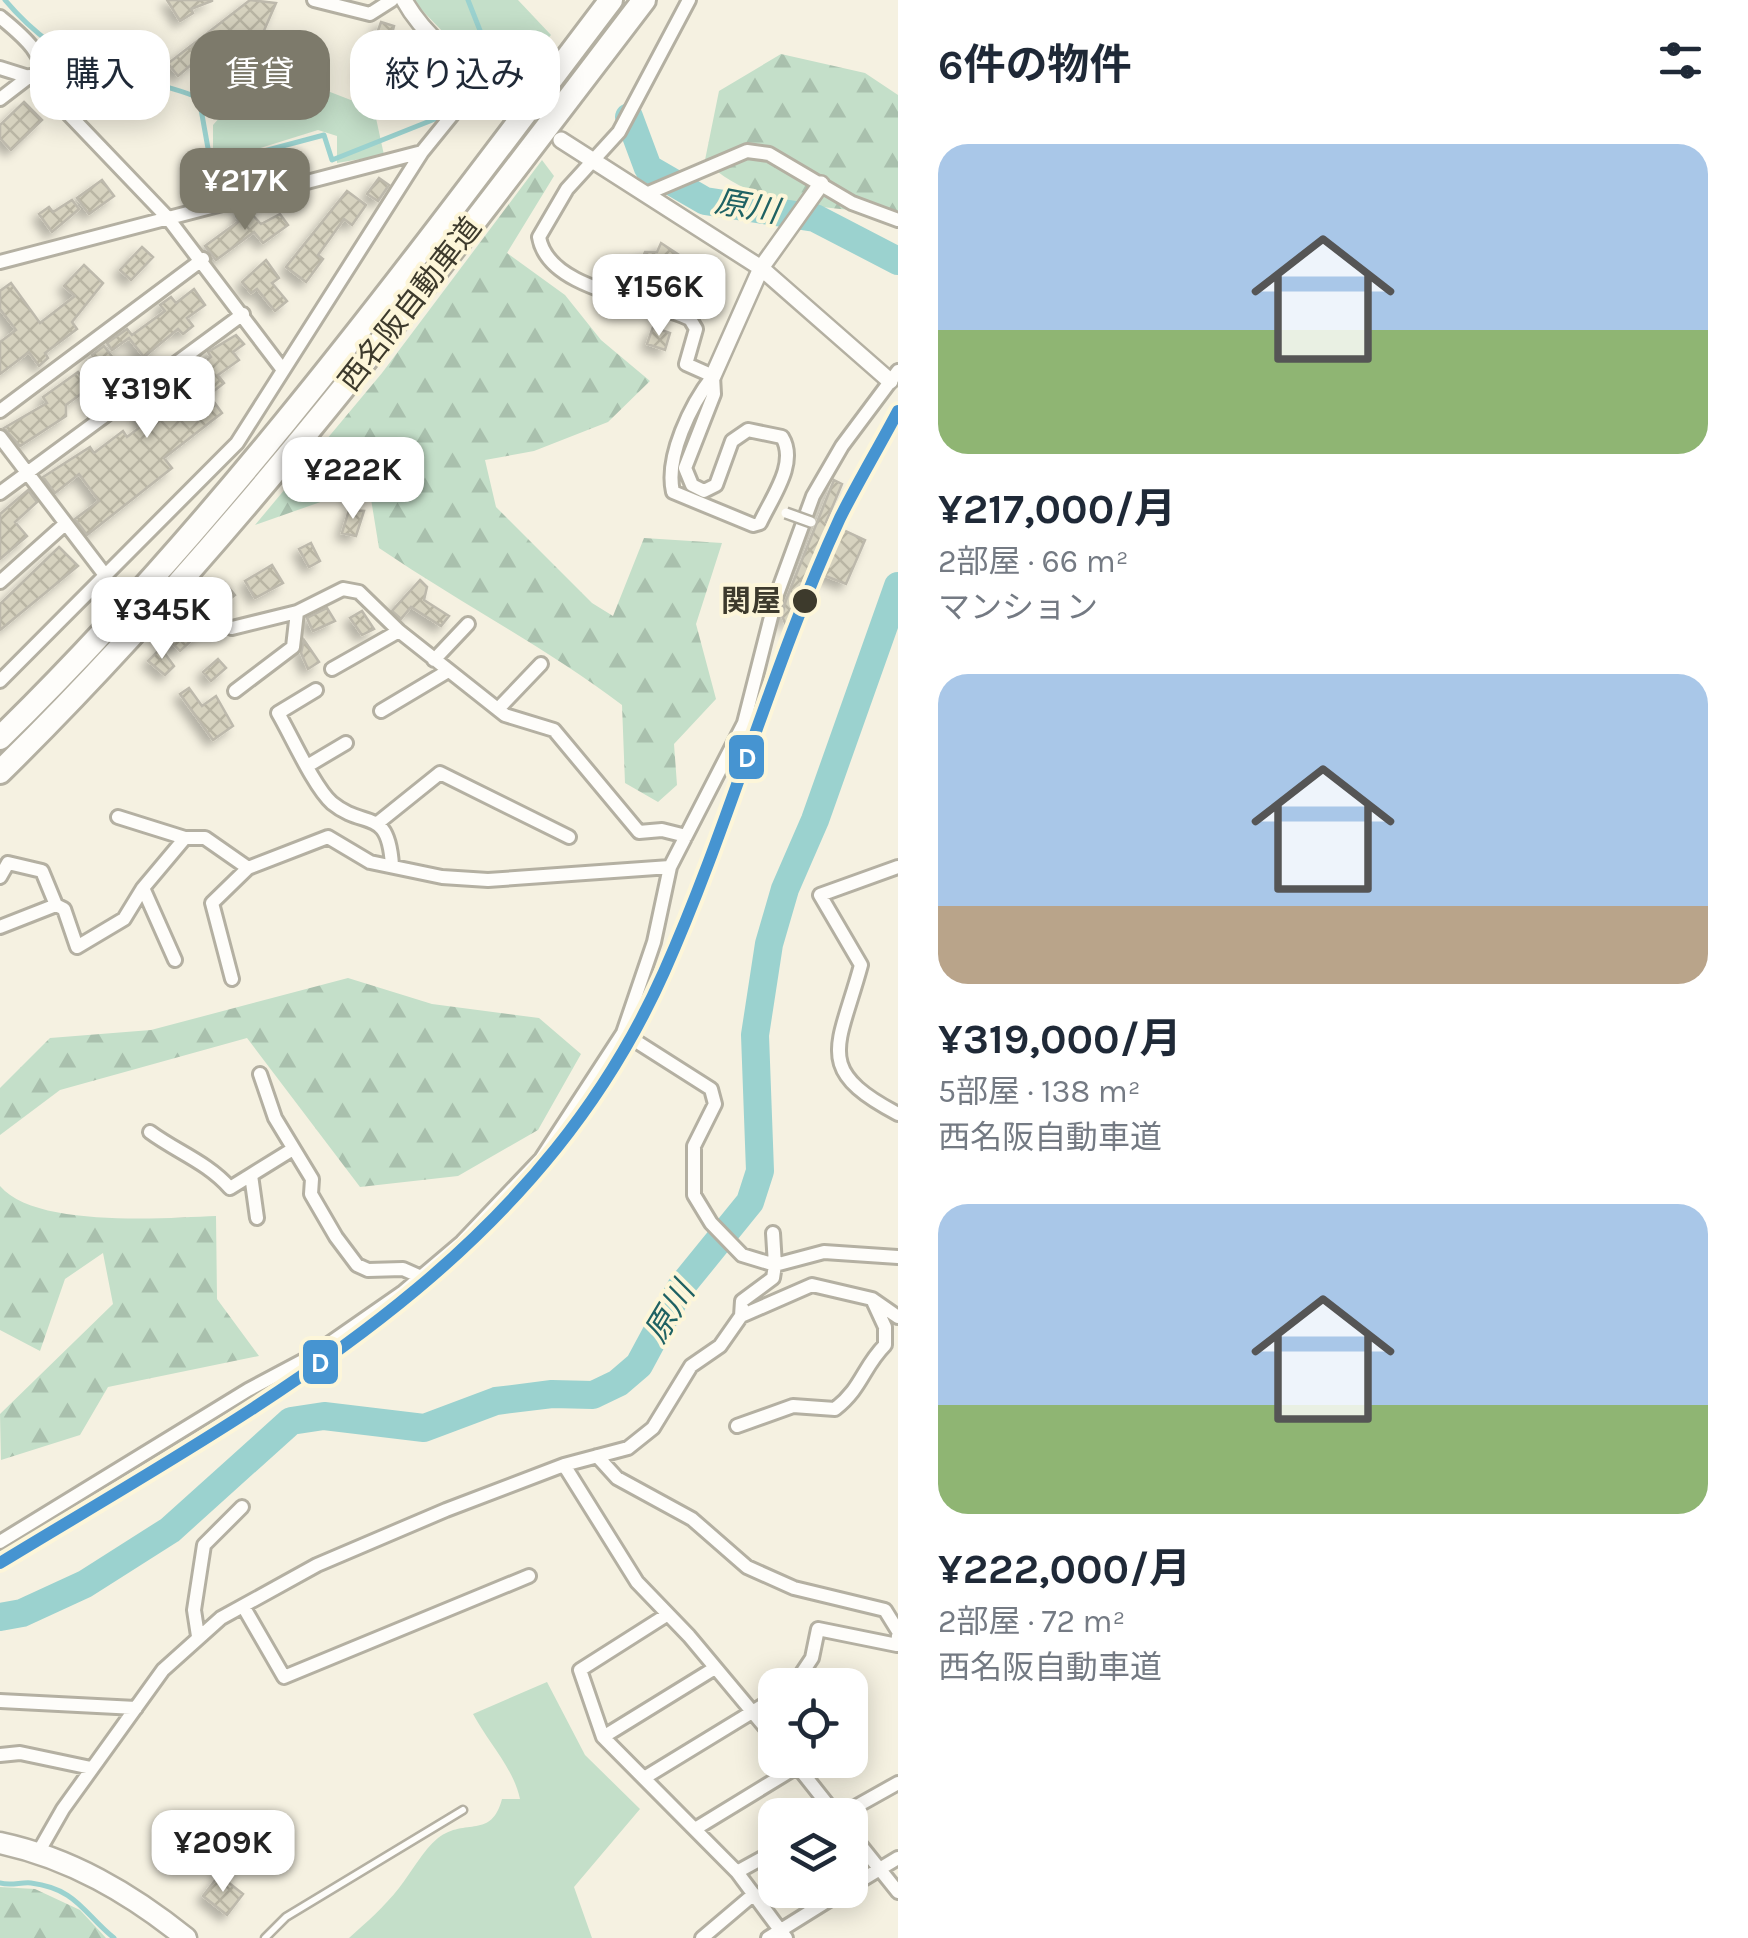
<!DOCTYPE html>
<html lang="ja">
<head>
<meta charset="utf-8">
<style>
  :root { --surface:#fff; --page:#f2f2f3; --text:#1f2937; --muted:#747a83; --accent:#7d7a6b }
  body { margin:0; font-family:Karla,"Noto Sans JP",sans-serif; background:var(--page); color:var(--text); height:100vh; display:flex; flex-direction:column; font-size:38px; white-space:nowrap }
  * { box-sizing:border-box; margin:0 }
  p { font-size:32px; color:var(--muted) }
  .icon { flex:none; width:55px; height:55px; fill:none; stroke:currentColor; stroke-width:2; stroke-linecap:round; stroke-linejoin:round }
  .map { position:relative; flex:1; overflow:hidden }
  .sheet { display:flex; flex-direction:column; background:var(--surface); width:850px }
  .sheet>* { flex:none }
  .banner { position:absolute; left:30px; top:30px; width:718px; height:90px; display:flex; gap:20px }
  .buttons { position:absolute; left:758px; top:1668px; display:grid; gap:20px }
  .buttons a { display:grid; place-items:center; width:110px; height:110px; border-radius:20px; background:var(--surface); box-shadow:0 5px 25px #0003; font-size:50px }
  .price { position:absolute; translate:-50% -85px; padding:0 22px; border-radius:20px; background:#fff; color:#222; font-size:32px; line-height:65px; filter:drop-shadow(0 2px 5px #0008) }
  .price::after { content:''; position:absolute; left:50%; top:60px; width:30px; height:22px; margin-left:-15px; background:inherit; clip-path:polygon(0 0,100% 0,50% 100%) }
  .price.on { background:var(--accent); color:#fff }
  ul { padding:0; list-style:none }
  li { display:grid; align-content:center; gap:20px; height:530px; padding:0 40px }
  li span { display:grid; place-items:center; height:310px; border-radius:30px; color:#555 }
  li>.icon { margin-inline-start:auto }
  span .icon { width:180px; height:180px; fill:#fffc; stroke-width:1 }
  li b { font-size:42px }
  h2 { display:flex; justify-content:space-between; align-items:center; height:120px; padding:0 40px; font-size:42px }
  .pill { padding:0 35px; border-radius:30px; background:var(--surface); box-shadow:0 5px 25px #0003; font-size:35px; line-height:90px }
  .pill.on { background:var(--accent); color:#fff }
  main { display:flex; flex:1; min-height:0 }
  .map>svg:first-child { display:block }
  .green { fill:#c4dfc9 }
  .forest { fill:url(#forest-firs) }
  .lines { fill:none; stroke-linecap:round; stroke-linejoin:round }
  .stream { stroke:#9bd2cf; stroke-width:5 }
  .river { stroke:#9bd2cf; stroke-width:28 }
  .building { fill:url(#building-cross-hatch); stroke:#bdb9ac; stroke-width:2.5; filter:url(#shadow) }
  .service-casing { stroke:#b4b0a2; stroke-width:11 }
  .minor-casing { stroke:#b4b0a2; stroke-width:18 }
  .tertiary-casing { stroke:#b4b0a2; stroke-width:20 }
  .trunk-casing { stroke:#b4b0a2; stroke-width:25 }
  .motorway-casing { stroke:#b4b0a2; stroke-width:28 }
  .service { stroke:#fefdfa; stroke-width:6 }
  .minor { stroke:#fefdfa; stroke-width:12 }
  .tertiary { stroke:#fefdfa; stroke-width:15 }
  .trunk { stroke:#fefdfa; stroke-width:20 }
  .motorway { stroke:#fefdfa; stroke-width:22 }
  .pedestrian-bridge-casing { stroke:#b4b0a2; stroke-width:14; stroke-linecap:butt }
  .pedestrian-bridge { stroke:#fefdfa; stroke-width:9 }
  .rail-1-casing { stroke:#fdf6d9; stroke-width:20 }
  .rail-1 { stroke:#4694d1; stroke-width:12 }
  .stop-dot { fill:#3d3a2c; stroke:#fdf6d9; stroke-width:4 }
  .labels { text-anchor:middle; stroke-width:8; stroke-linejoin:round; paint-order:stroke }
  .street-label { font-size:30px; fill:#3d3a2c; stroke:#fdf6d9 }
  .stop-label { font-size:30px; font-weight:bold; fill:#3d3a2c; stroke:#fdf6d9; text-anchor:end }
  .water-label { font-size:32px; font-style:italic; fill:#1f6263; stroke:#fdf6d9 }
  .line-badge { stroke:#fdf6d9; stroke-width:4 }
  .badge-label { font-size:28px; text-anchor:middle; font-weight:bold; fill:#fff }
</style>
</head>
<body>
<main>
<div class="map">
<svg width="898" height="1938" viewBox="0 0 898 1938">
  <defs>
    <pattern id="forest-firs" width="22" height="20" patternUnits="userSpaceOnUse" patternTransform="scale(2.5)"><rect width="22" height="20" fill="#c4dfc9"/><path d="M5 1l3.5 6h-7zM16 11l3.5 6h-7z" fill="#a9c0ad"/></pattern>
    <pattern id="building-cross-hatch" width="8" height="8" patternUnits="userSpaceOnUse" patternTransform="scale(2.5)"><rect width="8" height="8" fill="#d6d2bf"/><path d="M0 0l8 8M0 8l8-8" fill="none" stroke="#b9b5a4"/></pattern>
    <filter id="shadow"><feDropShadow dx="-6" dy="6" stdDeviation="5" flood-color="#0004"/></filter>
  </defs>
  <rect width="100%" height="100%" fill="#f5f1e1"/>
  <path class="green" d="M412,0H518L551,35L509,82L446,35Z
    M276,71L374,109L384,155L337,163V136L318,130L213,163V125L254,79Z
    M547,1682L585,1755L640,1809L574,1887L592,1938H349C367,1922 384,1907 399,1888C411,1873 423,1850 438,1838C466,1817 491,1840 502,1799H520C514,1769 488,1742 473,1714Z"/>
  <path class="forest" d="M781,54L865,73L898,95V214C837,208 748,208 705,160L719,91Z
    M542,160L554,176L507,253L565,295L601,340L650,381L608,422L534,451L485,460L496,507L592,603L613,616L644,538L722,543L696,624L716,699L674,744L677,785L658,802L625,783L622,705C545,647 460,603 379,548L371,499L349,492L255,525L382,373Z
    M348,978L432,1004L539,1018L581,1054L538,1130L458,1176L360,1187L247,1038L60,1090L0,1135V1088L50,1038L151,1030Z
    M0,1186C35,1228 164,1218 216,1216L217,1299L259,1356L108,1387L80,1435L1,1460L0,1414L113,1304L103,1253L65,1279L40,1351L0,1330Z
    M0,1887L35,1889L80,1910L106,1938H0Z"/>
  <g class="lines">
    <path class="stream" d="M5,0C30,30 68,61 107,72C139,81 169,85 199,98L211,165L324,135L332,160L445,115
      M468,0L498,76L490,82
      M0,1883C11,1886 21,1882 31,1883C77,1889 83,1913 114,1938"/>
    <path class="river" d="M629,117L648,168L705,201L815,218L898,261
      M0,1617L22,1613L85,1584L170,1530L291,1421L324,1416L424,1428L496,1401L552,1394L593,1395L618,1383L639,1365L681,1287L750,1202L760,1171L755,1035L769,944L785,889L815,820L898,586"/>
  </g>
  <path class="building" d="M167,0H212V1L191,9L193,13L180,21Z
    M250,0L276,3L259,42L237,35L230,41L226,35L178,76L170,66L157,77L150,68L166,55L170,62Z
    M381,22L394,26L380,78L363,73Z
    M286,78L303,86L297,100L279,92Z
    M24,102L42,120L11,150L0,138V125Z
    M379,178L389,185L378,201L367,194Z
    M102,180L114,196L89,214L77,198Z
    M347,191L366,205L352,225L344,219L318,255L323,259L306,282L286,267Z
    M72,200L79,209L52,232L39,214L49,207L53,212Z
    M246,208L261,224L280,214L288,225L263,243L254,232L216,260L205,246L239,221L236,216Z
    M661,243L699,268L683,296L636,274L631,285L609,276L616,261L637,270L645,252H657Z
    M142,247L153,257L131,280L120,270Z
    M266,260L279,278L272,283L287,301L275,311L257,289L251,293L242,282Z
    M84,265L103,283L72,322L77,329L45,353L48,358L39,366L29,352L0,374V342L16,330L0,309V291L11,283L40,323L75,296L64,286Z
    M194,289L205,305L187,318L193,326L183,334L178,329L144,357L129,338L112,350L107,343L127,329L132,335L165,311L160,305L171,297L176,303Z
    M653,327L670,333L665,350L647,344Z
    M236,335L244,344L233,352L239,360L218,375L224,383L209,395L222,413L164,458L172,468L87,535L75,519L99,501L79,474L55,493L43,477L90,447L94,453L123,431L127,437L144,424L137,415L150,405L145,398L176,382L182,389L201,375L196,368L211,357L208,352Z
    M104,346L116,362L104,371L92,355Z
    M78,372L89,388L66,405V416L20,446L4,428L47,403L43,397Z
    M834,480L842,484L826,522L865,540L846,584L808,569L786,625L782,616L786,600Z
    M28,490L37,502L15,522L27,536L0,559V514Z
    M349,510L364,511L356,536L342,533Z
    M311,543L320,561L309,567L299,549Z
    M59,547L78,566L0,630V604Z
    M272,565L283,583L255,598L245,581Z
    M420,580L427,587L424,600L449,616L441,626L411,607L401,619L392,611Z
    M224,582L235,595L205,618L210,623L180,651L169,640Z
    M327,608L335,621L313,631L307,618Z
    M362,611L374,629L362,635L350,618Z
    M304,640L319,662L308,669L301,653Z
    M161,648L174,666L165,675L148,661Z
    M218,659L226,668L211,681L203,672Z
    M189,688L202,706L216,696L233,726L213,740L180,694Z
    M219,1875L243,1894L227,1915L203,1896Z"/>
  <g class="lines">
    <defs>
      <path id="service" d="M265,1938L286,1917L463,1810"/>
      <path id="minor" d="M314,0L370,14L392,0
        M689,0L619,132L567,189L539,237C548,291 647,298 690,319L696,329L686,364L713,376
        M0,17C22,35 49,56 43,87
        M0,68L35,79L167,217L283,370
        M0,99L30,76
        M646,194L747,151L769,154L852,203L898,220
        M0,262L422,152L482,78
        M713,376L714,394L685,468L692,485L704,491L716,485L732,441L748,430L782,437C798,463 772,497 760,523L753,525L673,492C665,457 691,404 713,376Z
        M0,411L203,259
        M0,437L105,575
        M0,493L243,314
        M0,582L65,524
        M232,628L297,612L343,589L359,592L399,631L505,715L554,730L639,832L662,830L686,836
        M434,660L468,624
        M332,669L399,631
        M0,681L237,443L422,152
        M316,690L278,713C291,735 314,787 332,803C365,830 388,806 392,865
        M235,691L293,647L297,612
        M498,709L541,664
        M381,711L448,671
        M309,765L346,743
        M118,817L185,838
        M379,822L440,773L569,837
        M898,867L820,895L861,965C839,1047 812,1069 898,1114
        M0,877L8,863L42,871L56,905
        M0,927L56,905L64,909L77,947L124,919L143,888
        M175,960L143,888L185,838H205L248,868
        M232,979L212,903L248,868L328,837L370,862L442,877L488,880L670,867
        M623,1033L711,1089L715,1104L694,1146V1195L711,1223L742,1255L775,1265L773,1278L742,1301L741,1316
        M260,1074L275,1118L312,1179L311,1194L336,1237L357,1265L368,1270L403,1269L421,1277
        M150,1132C177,1152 207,1162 230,1188L251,1175
        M257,1218L251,1175L293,1149
        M773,1233L775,1265L824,1252L898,1257
        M737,1426L793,1406L835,1409C862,1388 863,1367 885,1345V1327L873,1301
        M597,1456L617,1478L692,1519L747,1567L794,1588L885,1610L898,1631
        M564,1465L637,1582L689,1636L775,1739
        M0,1542L248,1390L310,1357L402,1293L462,1242L541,1159L623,1033L654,942L670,867L744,723L776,597L813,496L842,446L898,371
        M243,1606L284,1677L529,1576
        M665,1616L580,1670L603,1737L737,1872L786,1938
        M198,1636L194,1610L204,1545L242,1507
        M794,1685L812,1658L818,1629L897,1645L898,1636
        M0,1701L136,1708
        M850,1735L856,1732
        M603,1737L715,1668
        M0,1755L20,1753L91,1768
        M794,1762L836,1815
        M644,1778L775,1698
        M841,1815L898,1783
        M695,1829L808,1760
        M850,1832L898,1892
        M39,1851L63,1809L163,1670L221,1618L317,1565L446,1510L564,1465L628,1448L653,1428L691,1366L720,1346L741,1316L812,1285L872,1299L898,1317
        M737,1872L775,1851
        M850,1887L898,1858
        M702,1938L754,1894
        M768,1938L845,1890"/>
      <path id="tertiary" d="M404,0C428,44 480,77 518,108
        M561,140L761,268L890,381
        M713,376L761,268L821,184"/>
      <path id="trunk" d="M0,1843C70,1858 130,1893 186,1938"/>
      <path id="motorway" d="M0,738C229,514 418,254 611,0
        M0,772C240,536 440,267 644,0"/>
    </defs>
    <use href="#service" class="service-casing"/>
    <use href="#minor" class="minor-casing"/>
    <use href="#tertiary" class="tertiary-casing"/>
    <use href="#trunk" class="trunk-casing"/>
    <use href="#motorway" class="motorway-casing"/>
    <use href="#service" class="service"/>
    <use href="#minor" class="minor"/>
    <use href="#tertiary" class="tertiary"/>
    <use href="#trunk" class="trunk"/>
    <use href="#motorway" class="motorway"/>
    <defs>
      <path id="pedestrian-bridge" d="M786,513L811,522"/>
    </defs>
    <use href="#pedestrian-bridge" class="pedestrian-bridge-casing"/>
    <use href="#pedestrian-bridge" class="pedestrian-bridge"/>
    <defs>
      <path id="rail-1" d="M0,1563C261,1404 533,1266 664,972C730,824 772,665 840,518C858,482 879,447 898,411"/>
    </defs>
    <use href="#rail-1" class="rail-1-casing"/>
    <use href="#rail-1" class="rail-1"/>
  </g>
  <circle class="stop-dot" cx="805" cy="601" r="14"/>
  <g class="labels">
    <g class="street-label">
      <text transform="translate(410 304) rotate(-52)" y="10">西名阪自動車道</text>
    </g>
    <g class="stop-label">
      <text x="781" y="611">関屋</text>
    </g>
    <g class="water-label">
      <text transform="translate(747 206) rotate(10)" y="11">原川</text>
      <text transform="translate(669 1312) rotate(-59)" y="11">原川</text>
    </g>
  </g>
  <g class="line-badge">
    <rect x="727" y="733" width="39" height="48" rx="10" fill="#4694d1"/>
    <rect x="301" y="1338" width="39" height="48" rx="10" fill="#4694d1"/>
  </g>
  <g class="badge-label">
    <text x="747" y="767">D</text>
    <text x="320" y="1372">D</text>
  </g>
</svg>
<div class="buttons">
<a><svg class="icon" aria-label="locate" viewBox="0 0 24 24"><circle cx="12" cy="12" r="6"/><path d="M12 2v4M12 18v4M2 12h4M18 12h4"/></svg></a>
<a><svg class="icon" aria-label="layers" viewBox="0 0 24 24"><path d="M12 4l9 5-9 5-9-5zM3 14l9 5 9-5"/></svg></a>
</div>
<b class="price on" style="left:245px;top:233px">¥217K</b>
<b class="price" style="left:659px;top:339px">¥156K</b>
<b class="price" style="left:147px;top:441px">¥319K</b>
<b class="price" style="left:353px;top:522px">¥222K</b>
<b class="price" style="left:162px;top:662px">¥345K</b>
<b class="price" style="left:223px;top:1895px">¥209K</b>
<div class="banner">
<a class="pill">購入</a>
<a class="pill on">賃貸</a>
<a class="pill">絞り込み</a>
</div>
</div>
<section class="sheet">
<h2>6件の物件<svg class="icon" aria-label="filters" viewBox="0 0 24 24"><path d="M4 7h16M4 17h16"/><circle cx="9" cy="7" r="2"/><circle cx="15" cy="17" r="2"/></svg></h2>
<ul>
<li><span style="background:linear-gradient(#a9c7e8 60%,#8fb573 0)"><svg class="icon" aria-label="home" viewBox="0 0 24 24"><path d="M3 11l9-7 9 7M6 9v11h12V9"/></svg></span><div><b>¥217,000/月</b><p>2部屋 · 66 m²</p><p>マンション</p></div></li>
<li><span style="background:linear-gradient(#a9c7e8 75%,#b9a48a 0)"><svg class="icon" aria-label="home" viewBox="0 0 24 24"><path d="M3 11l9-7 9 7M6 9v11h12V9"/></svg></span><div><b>¥319,000/月</b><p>5部屋 · 138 m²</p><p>西名阪自動車道</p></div></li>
<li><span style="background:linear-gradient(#a9c7e8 65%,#8fb573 0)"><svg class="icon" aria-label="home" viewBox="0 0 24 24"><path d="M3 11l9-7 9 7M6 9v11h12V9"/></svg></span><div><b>¥222,000/月</b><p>2部屋 · 72 m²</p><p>西名阪自動車道</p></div></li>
</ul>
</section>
</main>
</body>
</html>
